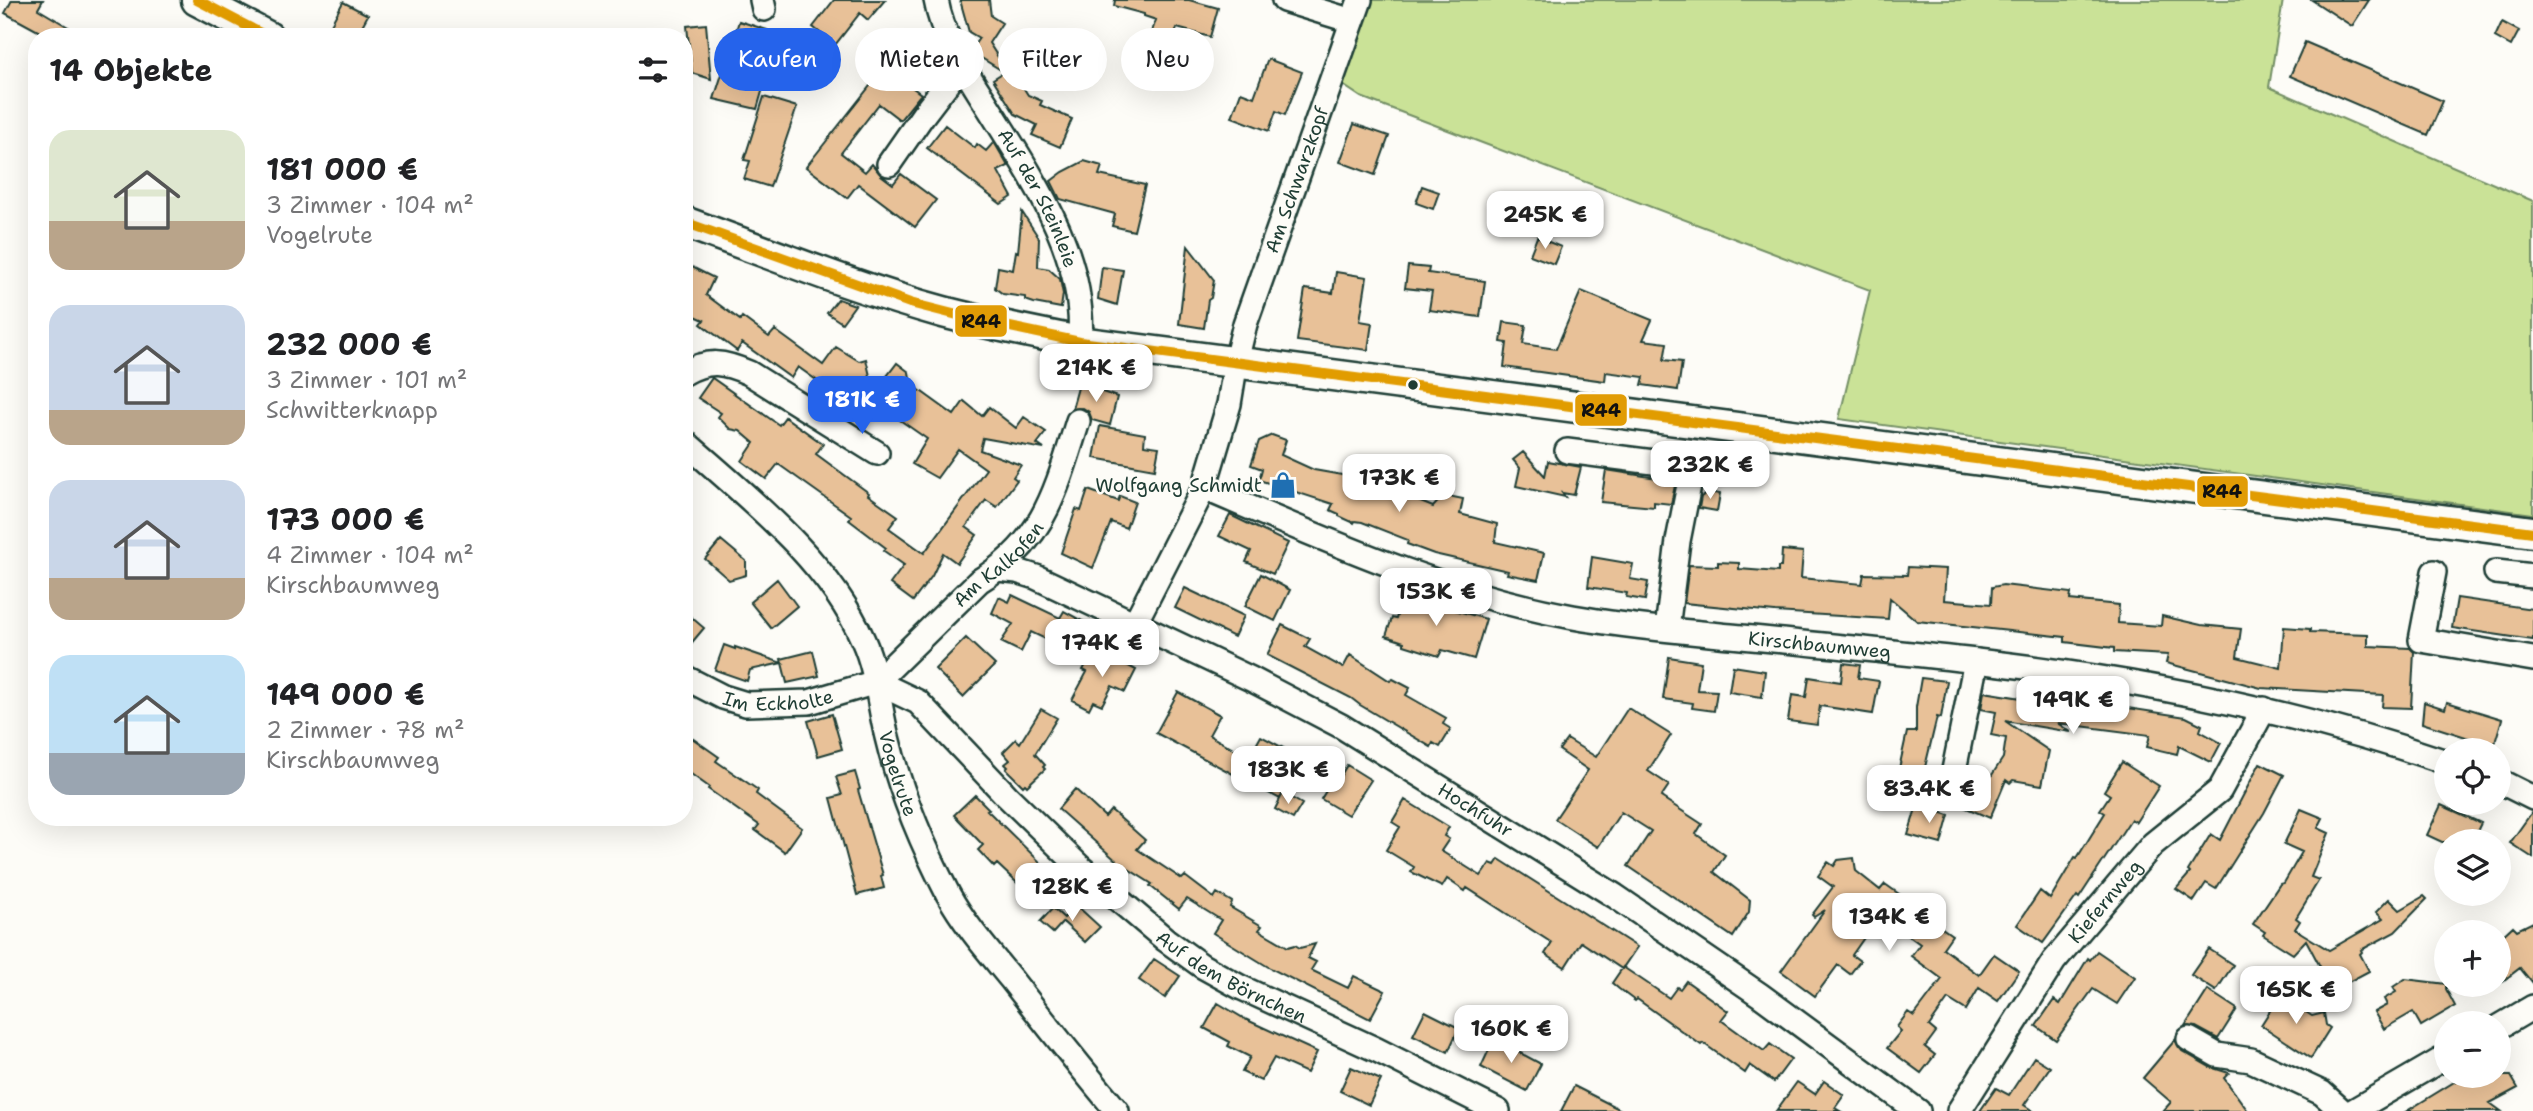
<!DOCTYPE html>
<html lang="de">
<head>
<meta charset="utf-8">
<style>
  :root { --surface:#fff; --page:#f2f2f2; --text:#202124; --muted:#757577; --accent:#2563eb }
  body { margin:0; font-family:"Shantell Sans",sans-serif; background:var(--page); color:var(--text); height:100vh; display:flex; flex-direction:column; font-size:26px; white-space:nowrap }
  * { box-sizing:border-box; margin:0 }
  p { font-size:23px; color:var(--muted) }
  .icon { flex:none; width:38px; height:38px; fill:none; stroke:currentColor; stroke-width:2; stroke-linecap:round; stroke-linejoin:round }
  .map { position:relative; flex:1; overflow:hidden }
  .details { position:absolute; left:28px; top:28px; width:665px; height:798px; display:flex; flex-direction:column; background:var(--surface); border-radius:28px; box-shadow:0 7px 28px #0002 }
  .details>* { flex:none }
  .banner { position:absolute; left:714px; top:28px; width:665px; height:63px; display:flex; gap:14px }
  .controls { position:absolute; left:2434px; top:738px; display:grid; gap:14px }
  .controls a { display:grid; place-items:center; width:77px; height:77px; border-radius:50%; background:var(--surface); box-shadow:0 7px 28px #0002; font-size:35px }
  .price { position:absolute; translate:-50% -60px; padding:0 16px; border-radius:14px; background:#fff; color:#222; font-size:23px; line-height:46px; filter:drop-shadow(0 2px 4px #0008) }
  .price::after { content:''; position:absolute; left:50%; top:42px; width:21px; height:16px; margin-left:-10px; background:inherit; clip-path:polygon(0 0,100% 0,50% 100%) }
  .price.selected { background:var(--accent); color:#fff }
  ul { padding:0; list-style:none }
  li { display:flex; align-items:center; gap:21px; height:175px; padding:0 21px }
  li span { display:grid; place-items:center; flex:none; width:196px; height:140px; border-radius:21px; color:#555 }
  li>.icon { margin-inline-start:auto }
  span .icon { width:84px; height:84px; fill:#fffc; stroke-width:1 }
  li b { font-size:30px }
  h2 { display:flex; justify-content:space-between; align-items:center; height:84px; padding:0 21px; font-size:30px }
  .pill { padding:0 24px; border-radius:32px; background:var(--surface); box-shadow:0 7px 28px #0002; font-size:24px; line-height:63px }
  .pill.selected { background:var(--accent); color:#fff }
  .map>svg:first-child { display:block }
  .green { fill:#cae297; stroke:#749066; stroke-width:2 }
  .building { fill:#e8c198; stroke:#1f3d34; stroke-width:2 }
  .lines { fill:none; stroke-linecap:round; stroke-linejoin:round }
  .minor-casing { stroke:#1f3d34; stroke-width:28 }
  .major-casing { stroke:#1f3d34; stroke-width:35 }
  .minor { stroke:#fdfcf7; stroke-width:23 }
  .major { stroke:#fdfcf7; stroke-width:30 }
  .bus-1-casing { stroke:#fdfcf7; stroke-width:16 }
  .bus-1 { stroke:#e19c05; stroke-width:10 }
  .bus-dot { fill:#1f3d34; stroke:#fdfcf7; stroke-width:2.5 }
  .labels { text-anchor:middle; stroke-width:5; stroke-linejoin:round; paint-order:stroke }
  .street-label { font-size:19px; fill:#1f3d34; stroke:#fdfcf7 }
  .poi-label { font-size:19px; fill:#1f3d34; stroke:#fdfcf7; text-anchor:end }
  .line-badge { stroke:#fdfcf7; stroke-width:2.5 }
  .pale-badge-label { font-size:19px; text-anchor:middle; font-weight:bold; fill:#111 }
</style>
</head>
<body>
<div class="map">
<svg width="2533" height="1111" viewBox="0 0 2533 1111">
  <rect width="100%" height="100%" fill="#fdfcf7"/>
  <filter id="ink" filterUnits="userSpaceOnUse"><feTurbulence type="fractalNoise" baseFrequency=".0143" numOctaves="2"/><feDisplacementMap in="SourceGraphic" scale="14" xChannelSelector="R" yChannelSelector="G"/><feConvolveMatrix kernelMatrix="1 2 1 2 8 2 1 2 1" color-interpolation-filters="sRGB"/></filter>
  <g filter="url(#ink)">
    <path class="green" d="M1372,0H2283L2269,87L2533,201V514L1839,419L1870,290L1361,97L1340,83Z"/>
    <path class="building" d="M12,0H43L38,9L85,37H49L5,13Z
      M834,0H885L868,20L860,13L835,45L813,27Z
      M960,0H989L991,16L1002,23L989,43L1007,71L1011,68L1028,95L1042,101L1040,105L1072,119L1060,147L1032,135L1037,125L1015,114L993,79L1004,72L970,51L979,38L969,32Z
      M1115,0H1189L1218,8L1210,37L1177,28L1171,47L1149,40L1156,20L1144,16V14L1114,6Z
      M2312,0H2369L2352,26Z
      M343,2L368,15L356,37H341L328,30Z
      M739,21L767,30L760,52L772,57L757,109L714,99Z
      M2502,22L2519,31L2511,46L2495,37Z
      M706,24L711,79L692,73L687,26Z
      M2305,42L2443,101L2428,135L2290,76Z
      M1268,59L1302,72L1285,115L1276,111L1269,131L1232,117L1241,92L1254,97Z
      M885,67L921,94L900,120L879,104L841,153L865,172L872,164L881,175L893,184L901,174L936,200L915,227L858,184L847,198L806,167Z
      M764,97L797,107L770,187L744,179L750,161L744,160Z
      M1354,124L1389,136L1375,175L1340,162Z
      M945,125L975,148L977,144L986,151L994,142L1008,166L998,171L1012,197L1001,204L927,148Z
      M1084,161L1102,166L1099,175L1145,185L1134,231L1112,226L1115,214L1060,199L1051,181L1063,172Z
      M1422,186L1439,192L1433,209L1416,203Z
      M1022,212L1039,238L1038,267L1049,269L1060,279L1063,294L1061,308L1034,303L1025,300V297L1003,294L995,288L998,267L1013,270L1016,251L1018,252Z
      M1537,237L1561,247L1554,264L1530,255Z
      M1188,246L1214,280L1211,298L1208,300L1204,328L1179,324Z
      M684,263L714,278L706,295L740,320L742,317L769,337L775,330L823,365L836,347L859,361L866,359L874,393L897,363L909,372L911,384L954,415L964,401L982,416L989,407L1016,428L1024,417L1046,432L1037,444L1044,449L983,438L980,450L1021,465L1013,477L1017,480L997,507L986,500L966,527L977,535L957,563L943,553L932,576L913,601L890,584L904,565L884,551L886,548L849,520L851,516L778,464L766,479L742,461L754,443L740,431L730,429L718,417L721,413L698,398L712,378L779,425L785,417L823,444L816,454L869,493L868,495L898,516L889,528L924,553L986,469L958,449L937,478L912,464L927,439L887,411L884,415L858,396L851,405L798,367L791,378L742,343L737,351L701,324L704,320L684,311Z
      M1408,266L1429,268L1428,273L1485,281L1480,317L1429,310L1432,291L1405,288Z
      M1102,267L1123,270L1117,305L1098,299Z
      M1336,272L1367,277L1360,321L1372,323L1368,350L1297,341L1305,289L1333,293Z
      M1581,291L1652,320L1643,340L1667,343L1664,360L1682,362L1678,390L1642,385L1644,377L1606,372L1605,381L1504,367L1507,343L1501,342L1504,322L1526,325L1523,344L1556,349Z
      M838,299L855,305L842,323L827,313Z
      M1079,384L1117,397L1110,425L1092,420L1089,412L1083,408L1072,409Z
      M1100,426L1145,434L1144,445L1159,447L1155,469L1094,458Z
      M1272,435L1286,440L1281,455L1314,470L1342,475L1380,491L1381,486L1433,507L1444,495L1463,499L1460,514L1497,524L1495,542L1544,553L1538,580L1507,574L1508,571L1434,554L1407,544L1408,540L1362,522L1355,521L1354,523L1339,516V514L1330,510L1333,504L1259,480L1262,469L1251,465L1259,441Z
      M1523,452L1545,476L1548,461L1581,467L1574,495L1562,493L1565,497L1516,486L1520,468L1513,460Z
      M1606,470L1676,481L1671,504L1654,502V507L1601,502Z
      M1088,490L1118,501L1120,496L1135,502L1126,528L1111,522L1093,568L1061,553L1076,509L1081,511Z
      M1708,492L1720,494L1717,511L1699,508L1701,497Z
      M1230,515L1288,543L1273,574L1246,562L1251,551L1219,536Z
      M721,540L746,561V575L729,580L705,559Z
      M1782,550L1803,552L1801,578L1862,584L1864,574L1907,575L1908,567L1946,569L1944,600L1991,604L1992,587L2003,585L2071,593L2070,600L2119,605L2118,623L2161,626L2162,616L2201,625L2241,629L2237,657L2281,668L2284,627L2310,629V632L2368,634V646L2410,648L2414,652L2411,708L2382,707L2383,695L2261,688L2166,663L2168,655L2114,652V648L2065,642V637L1917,621L1890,598L1888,619L1775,612L1684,603L1689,565L1718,566V562L1739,563V569L1778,572V567H1781Z
      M1592,557L1633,564L1630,579L1648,582L1645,600L1626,597L1627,593L1588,587Z
      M1261,574L1290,590L1275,621L1245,606Z
      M777,579L797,606L771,628L750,602Z
      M1185,588L1244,616L1234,637L1175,608Z
      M1012,595L1060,618L1064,611L1093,627L1085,642L1067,632L1060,646L1031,632L1021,652L1001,642L1013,624L992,613L999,597L1009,602Z
      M1403,595L1486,619L1474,659L1442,650L1439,656L1404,645V642L1386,636L1392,618L1396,619Z
      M2457,598L2533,609V640L2452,628Z
      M684,611L704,628L684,652Z
      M1282,625L1310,639L1305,647L1343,668L1350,655L1390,681L1393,679L1410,688L1406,695L1446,718L1443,724L1451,729L1440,747L1433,743L1431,747L1360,705L1351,698L1267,655Z
      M966,638L995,665L963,697L935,669Z
      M724,645L735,649V647L782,663L750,670L747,681L715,670Z
      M1095,648L1136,670L1125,692L1112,686L1102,705L1093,701L1089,709L1072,700L1087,672L1083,670Z
      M813,651L819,676L787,683L781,659Z
      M1669,657L1701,662L1697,690L1717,691L1714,711L1692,708L1693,703L1663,699Z
      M1843,663L1860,665L1858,678L1879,681L1873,714L1820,706L1817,725L1788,721L1792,695L1806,697L1809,677L1841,682Z
      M1733,666L1765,671L1762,697L1729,692Z
      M1921,678L1947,681L1941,718L1937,717L1915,809L1892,801L1900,773H1898L1907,732H1916V707Z
      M2042,690L2122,701L2121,707L2186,717L2202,725L2200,731L2221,743L2211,762L2179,746L2177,754L2147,747L2150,735L2057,723L2071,732L2005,721L2049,751L2042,785L2013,780L2010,783L2006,780L1990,818L1964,807L1978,776L1988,781L2003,758L2006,738L1991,735L1996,712L1981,709L1984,692L2040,701Z
      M1178,692L1220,715L1209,735L1249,758L1261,736L1302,758L1280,799L1156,733Z
      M2424,702L2445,709L2447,702L2502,719L2494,746L2422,723Z
      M1628,708L1671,735L1648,771L1669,785L1661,797L1702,824L1696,834L1725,855L1714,872L1750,900L1749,912L1733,937L1628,866L1651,831L1621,812L1598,847L1555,819L1588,770L1559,750L1567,739L1596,757Z
      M1041,709L1057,718L1035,754L1045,765L1043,767L1045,769L1027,786L1025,784L1023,786L1006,769L1008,767L1005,764L1010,760L1003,752L1016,739L1020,743Z
      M832,714L842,749L818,756L808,721Z
      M692,738L719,757L716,761L758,790L756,794L802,828L785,852L755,830L759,825L708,789L709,787L684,769V749Z
      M2122,762L2159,786L2136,822L2131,819L2079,898L2077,896L2043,943L2017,925L2040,891L2050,899L2075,857L2077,858L2105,813L2100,810L2110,795L2104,791Z
      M2260,763L2284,775L2264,813L2216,889L2206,883L2194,901L2176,889L2190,873L2188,871L2211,834L2220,840Z
      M1347,765L1371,780L1348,815L1321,799L1332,781L1336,783Z
      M855,772L860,789L858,790L883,875L881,876L884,888L857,895L831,798L842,795L836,777Z
      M1075,789L1105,817L1111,810L1145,840L1137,849L1182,879L1185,876L1214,898L1217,893L1232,902L1230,907L1262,926L1259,930L1288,947L1295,945L1300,948L1315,944L1308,958L1316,962L1311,970L1348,988L1354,976L1385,991L1370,1019L1270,968L1213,933L1221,920L1187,899L1179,909L1150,886L1152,884L1119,863L1058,809Z
      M1283,793L1302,804L1293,819L1275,809Z
      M975,795L989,809L987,810L1048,870L1044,874L1051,882L1034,899L997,864L994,867L978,850L983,845L954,815Z
      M1405,800L1449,827L1444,836L1449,839L1441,851L1481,876L1490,863L1495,865L1499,859L1637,947L1622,969L1581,942L1565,967L1545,954L1552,943L1467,888L1465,891L1447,879L1442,887L1411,872L1414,867L1386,850L1400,827L1392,822Z
      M1917,805L1949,815L1941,844L1908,835Z
      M2441,805L2481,823L2472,842H2442L2427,835Z
      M2301,809L2323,818L2318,828L2329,833L2311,877L2319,880L2296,918L2300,921L2295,929L2329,950L2383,919L2376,912L2389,899L2400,910L2424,896L2427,899L2395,932L2361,950L2362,952L2360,954L2369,971L2341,986L2332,970L2324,974L2306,940L2293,954L2263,935L2265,932L2253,924L2280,884L2284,883L2302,852L2284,844Z
      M2532,812H2533V858L2510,843Z
      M1854,858L1856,871L1880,890L1885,884L1937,921L1935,923L1952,935L1943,948L1979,975L1994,954L2019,971L1998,1001L1979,988L1966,1010L1948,999L1929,1026L1936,1032L1925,1047L1935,1055L1921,1073L1887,1048L1901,1031L1897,1027L1908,1012L1914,1016L1942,979L1911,956L1920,944L1880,915L1852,955L1860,961L1850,974L1838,965L1815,996L1781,971L1825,910L1814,917L1812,915L1833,887L1818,876L1828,862L1834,866L1838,860Z
      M1076,905L1100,927L1085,942L1063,922L1053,933L1040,922L1053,908L1064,918Z
      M2533,922V984L2520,968L2499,984V939L2513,926L2517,930Z
      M2209,949L2233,965L2216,991L2191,975Z
      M2097,951L2135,977L2117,1004L2093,989L2056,1040L2036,1026L2054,1000L2060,1004L2088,958L2090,960Z
      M1154,959L1180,976L1165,998L1139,980Z
      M1623,967L1669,998L1677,987L1680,989L1686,981L1728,1011L1721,1020L1764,1051L1770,1044L1791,1059L1774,1082L1750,1065L1745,1073L1703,1043L1701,1045L1637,999L1635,1001L1619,989L1612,983Z
      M2405,979L2446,984V989L2455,1006L2421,1026L2413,1012L2384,1029L2374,1012L2387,1005L2384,999L2396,992L2393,987Z
      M2208,990L2237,1009L2218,1039L2196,1027L2185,1026Z
      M2280,995L2312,1016L2324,1013L2326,1025L2330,1028L2311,1058L2261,1025Z
      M1218,1003L1245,1019L1317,1052L1307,1073L1274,1058L1261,1081L1242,1072L1250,1057L1228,1046L1230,1042L1204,1028Z
      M1425,1011L1459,1028L1448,1052L1413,1035Z
      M1494,1039L1541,1064L1527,1091L1481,1067Z
      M2175,1040L2182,1051L2210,1067L2229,1073L2224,1078L2248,1111H2163L2171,1102L2143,1078Z
      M2034,1057L2050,1067L2024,1105L2033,1111H1980L1996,1088L2009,1095Z
      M1351,1067L1381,1080L1369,1105L1340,1091Z
      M2464,1076H2511L2518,1088L2490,1103L2501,1111H2407Z
      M1824,1081L1844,1095L1835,1108L1840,1111H1776L1797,1082L1815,1094Z
      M1574,1086L1623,1111H1561Z"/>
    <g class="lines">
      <defs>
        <g id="minor">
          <path d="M762,0L764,9"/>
          <path id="s1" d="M936,0C942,35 963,67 982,97C1027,170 1087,251 1080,342"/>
          <path d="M1284,0L1352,21"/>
          <path d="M889,164L923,115L962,64"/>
          <path d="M684,373C709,359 724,362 749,373L877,453"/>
          <path id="s2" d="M684,441C748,498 828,560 863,640C877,671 879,705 887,737C900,792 922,844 948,894C965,925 989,952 1011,979C1046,1024 1081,1068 1117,1111"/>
          <path d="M1567,451L1685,466L1691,475L1678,541L1667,629"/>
          <path id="s3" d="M1204,488C1324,539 1444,594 1573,617C1622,626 1671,630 1720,635C1805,643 1891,651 1976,661C2136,679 2293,710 2446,762"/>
          <path id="s4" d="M998,569L1017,571L1036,577L1251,679L1341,726L1615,896L1760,995L1918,1111"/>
          <path d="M2434,572L2421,640L2533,659"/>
          <path d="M2496,572L2533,576"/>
          <path id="s5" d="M1135,623L1204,488L1229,404L1236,361L1245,324L1360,0"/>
          <path id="s6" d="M684,677L723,697L746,704L809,702L876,682L979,581C1045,541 1056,490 1078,421"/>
          <path id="s7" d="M876,682L918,702L1007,796L1081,868L1166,940L1202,966L1240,987L1377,1050L1498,1111"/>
          <path d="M2499,781L2533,798"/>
          <path d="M1951,785L1976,661"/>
          <path d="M2499,1027L2533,1007"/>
          <path d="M2189,1039L2217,1055L2251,1060L2322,1093L2342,1111"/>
          <path id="s8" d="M1959,1111L2054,961L2153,844L2220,790L2264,709"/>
          <path d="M2353,1111L2446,1057"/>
        </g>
        <path id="major" d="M197,0L268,37
          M684,222C770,253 855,288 943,312C989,324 1034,333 1080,342L2533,532"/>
      </defs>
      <use href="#minor" class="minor-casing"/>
      <use href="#major" class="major-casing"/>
      <use href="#minor" class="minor"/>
      <use href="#major" class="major"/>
      <defs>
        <path id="bus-1" d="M197,0L268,37
          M684,222L910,303L977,320L1080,342L2533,532"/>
      </defs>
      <use href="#bus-1" class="bus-1-casing"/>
      <use href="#bus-1" class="bus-1"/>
    </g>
  </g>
  <defs>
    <symbol id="shop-bare" viewBox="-9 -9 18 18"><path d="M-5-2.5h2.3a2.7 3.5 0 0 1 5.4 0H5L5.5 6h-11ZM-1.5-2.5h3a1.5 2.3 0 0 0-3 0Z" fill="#1f6fb2" stroke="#fdfcf7" stroke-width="2.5" paint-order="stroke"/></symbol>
  </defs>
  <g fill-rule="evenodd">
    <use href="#shop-bare" x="1264" y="466" width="38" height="38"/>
  </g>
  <circle class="bus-dot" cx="1413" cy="385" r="6"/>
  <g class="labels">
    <g class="street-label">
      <text dy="7" stroke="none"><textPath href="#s5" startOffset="474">Am Schwarzkopf</textPath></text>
      <text dy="7" stroke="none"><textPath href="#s1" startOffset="224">Auf der Steinleie</textPath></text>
      <text dy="7" stroke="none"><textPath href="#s6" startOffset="371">Am Kalkofen</textPath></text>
      <text dy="7" stroke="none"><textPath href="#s3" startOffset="640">Kirschbaumweg</textPath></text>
      <text dy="7" stroke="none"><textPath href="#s6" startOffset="100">Im Eckholte</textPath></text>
      <text dy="7" stroke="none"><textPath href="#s2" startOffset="408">Vogelrute</textPath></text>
      <text dy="7" stroke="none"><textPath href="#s4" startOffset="537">Hochfuhr</textPath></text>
      <text dy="7" stroke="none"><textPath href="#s8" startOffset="256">Kiefernweg</textPath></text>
      <text dy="7" stroke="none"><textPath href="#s7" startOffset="466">Auf dem Börnchen</textPath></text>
    </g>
    <g class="poi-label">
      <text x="1262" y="492">Wolfgang Schmidt</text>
    </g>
  </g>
  <g class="line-badge">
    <rect x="954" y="304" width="54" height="34" rx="7" fill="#e19c05"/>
    <rect x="1574" y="393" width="54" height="34" rx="7" fill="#e19c05"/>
    <rect x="2196" y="475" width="53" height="33" rx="7" fill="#e19c05"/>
  </g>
  <g class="pale-badge-label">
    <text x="981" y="328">R44</text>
    <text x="1601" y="417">R44</text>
    <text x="2222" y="498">R44</text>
  </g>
</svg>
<div class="controls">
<a><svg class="icon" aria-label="locate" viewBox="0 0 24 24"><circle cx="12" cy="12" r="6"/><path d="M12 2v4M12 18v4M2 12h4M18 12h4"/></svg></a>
<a><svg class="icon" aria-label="layers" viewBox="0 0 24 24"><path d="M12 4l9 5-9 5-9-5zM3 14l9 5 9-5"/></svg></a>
<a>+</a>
<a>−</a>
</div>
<b class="price" style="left:1545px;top:251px">245K €</b>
<b class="price" style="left:1096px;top:404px">214K €</b>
<b class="price selected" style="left:862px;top:436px">181K €</b>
<b class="price" style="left:1710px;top:501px">232K €</b>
<b class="price" style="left:1399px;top:514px">173K €</b>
<b class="price" style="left:1436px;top:628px">153K €</b>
<b class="price" style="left:1102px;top:679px">174K €</b>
<b class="price" style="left:2073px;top:736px">149K €</b>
<b class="price" style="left:1288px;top:806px">183K €</b>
<b class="price" style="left:1929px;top:825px">83.4K €</b>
<b class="price" style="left:1072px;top:923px">128K €</b>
<b class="price" style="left:1889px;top:953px">134K €</b>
<b class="price" style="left:2296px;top:1026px">165K €</b>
<b class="price" style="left:1511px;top:1065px">160K €</b>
<div class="banner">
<a class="pill selected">Kaufen</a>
<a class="pill">Mieten</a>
<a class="pill">Filter</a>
<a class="pill">Neu</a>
</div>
<section class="details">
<h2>14 Objekte<svg class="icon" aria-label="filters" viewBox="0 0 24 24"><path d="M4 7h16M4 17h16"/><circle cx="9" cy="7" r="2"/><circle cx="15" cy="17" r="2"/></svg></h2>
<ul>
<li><span style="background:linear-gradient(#dfe7d0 65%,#b9a48a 0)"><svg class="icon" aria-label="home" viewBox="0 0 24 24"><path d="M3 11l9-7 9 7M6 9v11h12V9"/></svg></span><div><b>181 000 €</b><p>3 Zimmer · 104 m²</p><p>Vogelrute</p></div></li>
<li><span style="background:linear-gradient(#c9d6e8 75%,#b9a48a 0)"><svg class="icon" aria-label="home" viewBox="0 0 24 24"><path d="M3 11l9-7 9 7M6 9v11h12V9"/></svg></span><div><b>232 000 €</b><p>3 Zimmer · 101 m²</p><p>Schwitterknapp</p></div></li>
<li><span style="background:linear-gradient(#c9d6e8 70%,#b9a48a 0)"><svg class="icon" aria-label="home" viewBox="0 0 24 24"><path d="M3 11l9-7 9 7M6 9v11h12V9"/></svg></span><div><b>173 000 €</b><p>4 Zimmer · 104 m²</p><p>Kirschbaumweg</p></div></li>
<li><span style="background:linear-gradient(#bfe0f5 70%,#9aa5b1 0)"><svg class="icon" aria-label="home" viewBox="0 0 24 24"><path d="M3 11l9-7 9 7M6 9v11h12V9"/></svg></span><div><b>149 000 €</b><p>2 Zimmer · 78 m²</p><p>Kirschbaumweg</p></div></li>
</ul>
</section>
</div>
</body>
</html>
